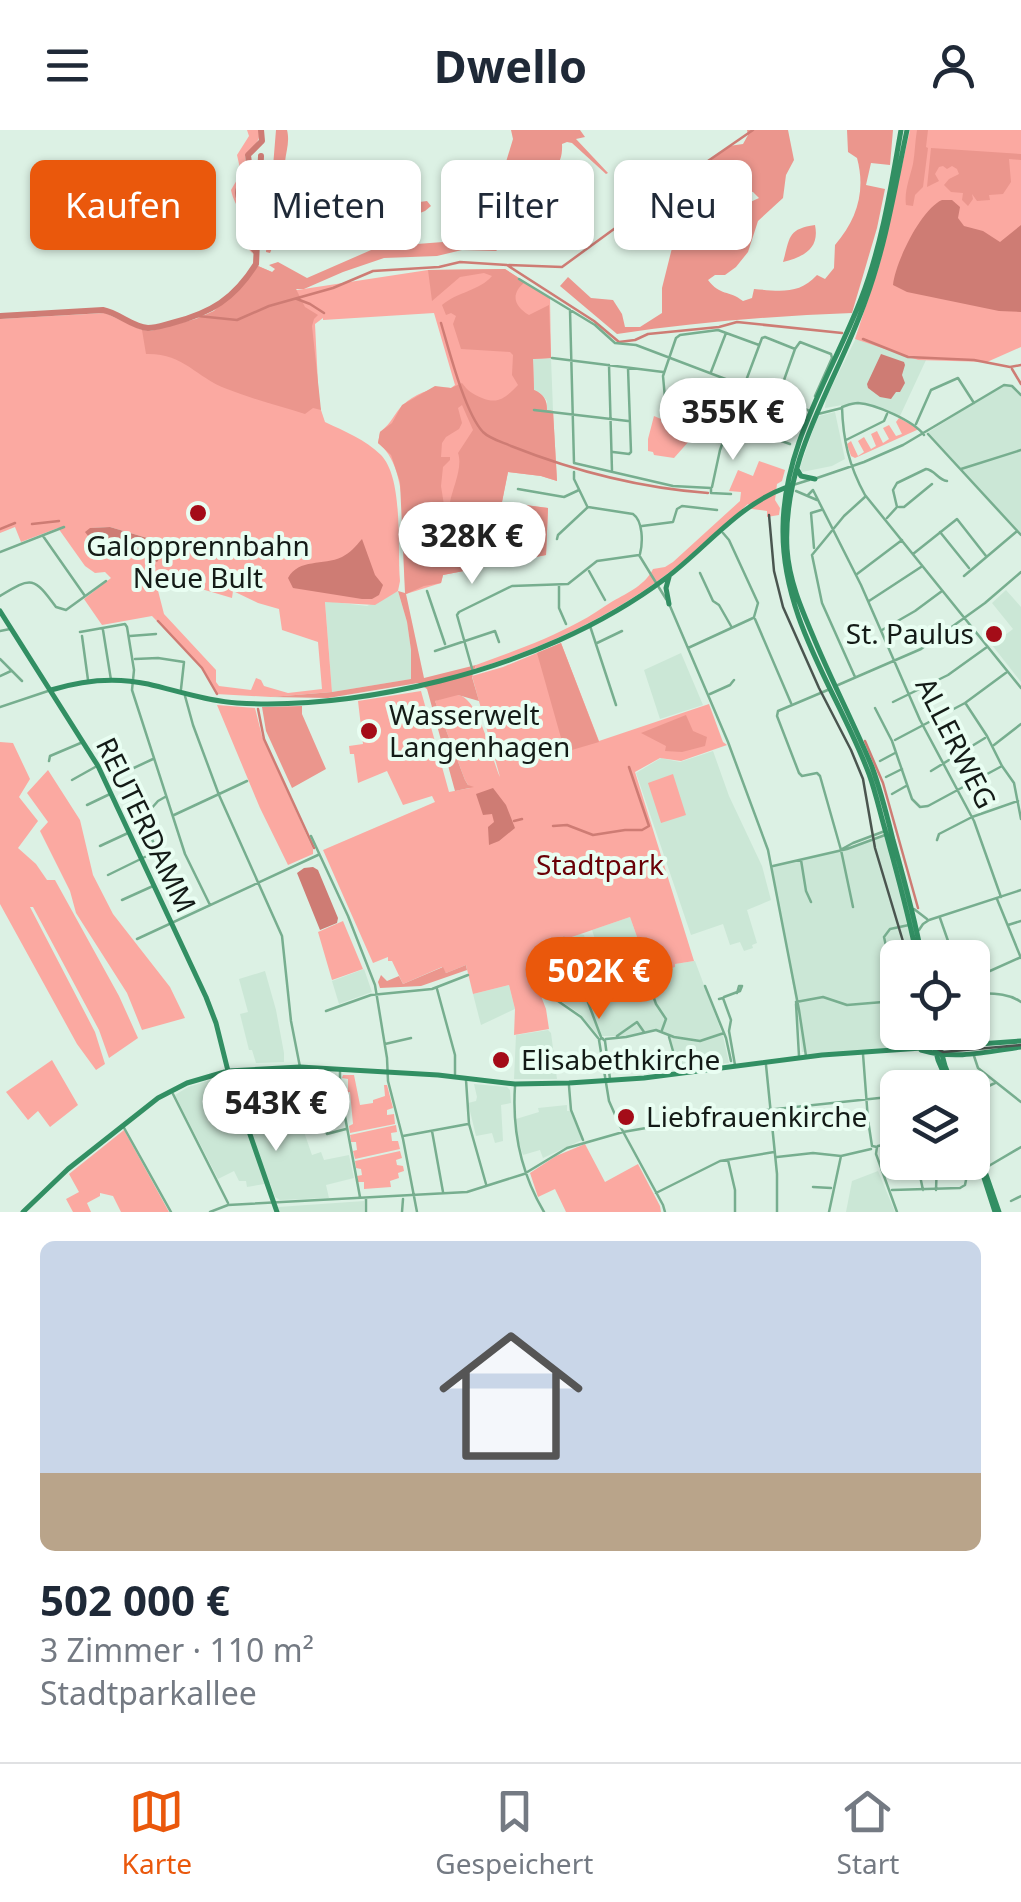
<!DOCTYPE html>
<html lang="de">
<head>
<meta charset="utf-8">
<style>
  :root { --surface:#fff; --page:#f6f6f7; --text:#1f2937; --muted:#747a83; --line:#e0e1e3; --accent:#ea580c }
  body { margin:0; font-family:"Noto Sans",sans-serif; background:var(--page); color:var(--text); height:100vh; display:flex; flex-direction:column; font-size:38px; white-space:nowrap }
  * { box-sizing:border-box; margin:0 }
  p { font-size:32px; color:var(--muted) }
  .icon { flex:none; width:55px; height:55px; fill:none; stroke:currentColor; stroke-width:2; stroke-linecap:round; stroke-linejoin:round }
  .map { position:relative; height:1082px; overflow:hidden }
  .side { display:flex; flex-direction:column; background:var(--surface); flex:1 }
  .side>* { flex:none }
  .top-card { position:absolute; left:30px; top:30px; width:962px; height:90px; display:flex; gap:20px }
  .buttons { position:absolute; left:880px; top:810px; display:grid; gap:20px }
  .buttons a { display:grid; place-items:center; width:110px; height:110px; border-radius:15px; background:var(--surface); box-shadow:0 2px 8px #0004; font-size:50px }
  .price { position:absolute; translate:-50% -85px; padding:0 22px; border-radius:35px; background:#fff; color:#222; font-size:32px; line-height:65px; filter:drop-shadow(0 2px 5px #0008) }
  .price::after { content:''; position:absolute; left:50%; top:60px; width:30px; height:22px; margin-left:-15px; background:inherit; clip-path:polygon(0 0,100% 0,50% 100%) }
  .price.current { background:var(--accent); color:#fff }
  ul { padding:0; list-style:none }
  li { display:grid; align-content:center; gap:20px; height:530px; padding:0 40px }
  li+li { border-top:2px solid var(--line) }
  li span { display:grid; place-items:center; height:310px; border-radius:15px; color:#555 }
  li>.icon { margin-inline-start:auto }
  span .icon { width:180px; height:180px; fill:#fffc; stroke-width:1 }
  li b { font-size:42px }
  .pill { padding:0 35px; border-radius:15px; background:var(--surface); box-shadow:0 2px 8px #0004; font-size:35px; line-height:90px }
  .pill.current { background:var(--accent); color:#fff }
  header { display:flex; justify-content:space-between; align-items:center; height:130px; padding:0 40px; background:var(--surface); font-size:45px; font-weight:700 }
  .dock { display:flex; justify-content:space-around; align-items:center; height:140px; border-top:2px solid var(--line); background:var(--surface); font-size:28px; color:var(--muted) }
  .dock a { display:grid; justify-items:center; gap:5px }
  .dock .current { color:var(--accent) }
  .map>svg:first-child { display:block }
  .built { fill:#cbe7d6 }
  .green { fill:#fba9a1; fill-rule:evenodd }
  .forest { fill:#eb968d; fill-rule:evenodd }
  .water { fill:#ce7c74 }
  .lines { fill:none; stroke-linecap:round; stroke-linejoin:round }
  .stream { stroke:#ce7c74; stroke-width:2.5 }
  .river { stroke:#ce7c74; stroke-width:6 }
  .street { stroke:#77ae8f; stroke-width:2.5 }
  .secondary { stroke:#328f63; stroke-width:5 }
  .tram { stroke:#4a554f; stroke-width:2.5 }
  .poi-dot { fill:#a40c18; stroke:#e9fef2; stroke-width:4 }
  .labels { text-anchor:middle; stroke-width:8; stroke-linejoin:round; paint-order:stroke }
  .poi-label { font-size:28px; fill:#141b17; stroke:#e9fef2; text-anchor:start }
  .street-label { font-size:28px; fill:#141b17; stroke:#e9fef2 }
  .park-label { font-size:28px; fill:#690007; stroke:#e9fef2 }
</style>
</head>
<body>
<header><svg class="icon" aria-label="menu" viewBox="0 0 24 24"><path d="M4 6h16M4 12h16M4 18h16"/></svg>Dwello<svg class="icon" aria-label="person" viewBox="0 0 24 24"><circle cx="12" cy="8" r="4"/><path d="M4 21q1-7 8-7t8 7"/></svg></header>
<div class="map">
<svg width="1021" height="1082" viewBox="0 0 1021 1082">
  <rect width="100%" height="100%" fill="#dcf1e4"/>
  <path class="built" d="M856,208L918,230H926L900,286L860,272L825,278L826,268Z
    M533,228H551L553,281L547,280V271L540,263L534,261Z
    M1002,256H1012L1021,265V405L927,303Z
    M835,282L845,329L832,336L802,342L800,337L817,289L819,286Z
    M1006,460L1021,477V552L992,515L1013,499L992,473Z
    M398,461L407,492L411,520V549L332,562L325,471L367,476Z
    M681,523L703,575L660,589L644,540Z
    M713,621L729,666L762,736L771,770L747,780L757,813L752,815L753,818L744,821L740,812L730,815L723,794L691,805L636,643L661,628L680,632Z
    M886,705L917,827L898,828V902L931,903L934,917L806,927L805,922H802L796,873L772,736L847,719Z
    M630,787L642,821L626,828L643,823L645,829L674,834L695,831L723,906L729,933L680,939L669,904L657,899L630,906H599L580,884L557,868L550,859L539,837L566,809L580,804L584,805L596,838L604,836L592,800Z
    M364,839L372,862L339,874L332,851Z
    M265,841L276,880L284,923V932L256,933L252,920H249L240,884L248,882L239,849Z
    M509,855L515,879L481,895L473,864Z
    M548,900L551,903L557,949H514L516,905Z
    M220,947L225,949L240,981L256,977L254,967L270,962L276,980L295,976L312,1025L321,1022L324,1030L349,1025L354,1048L326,1055L329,1068L280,1070L275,1067L270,1053L247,1057L246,1051H239L234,1041L218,1049L175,965L188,957Z
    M474,954L507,957L510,960L511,973L501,975L503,1011L495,1013L492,1003L476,1006L468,973L476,971L477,967Z
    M567,975V981H570L582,1010L543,1028L540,1020L523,1025L517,1007L516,989L539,982L538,978Z
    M878,1041L895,1082H846L852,1051Z
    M364,1071V1082H279L278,1077Z"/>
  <path class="green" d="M247,0H259C261,14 252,15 245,26L248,46L237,57L236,67L251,86L245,106L253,124C235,105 248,100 241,84C237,75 233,70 231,60L241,43L237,25L249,6Z
    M910,0H1021V217L987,232L918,230L855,209L880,133Z
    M258,136L272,142L297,160L428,140L505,139L550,168L551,228L533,229L534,260C543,264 547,269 547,280L553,281L557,351L541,346L508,342L502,372L548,378L546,425L443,445L441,453L406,464C401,423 413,339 378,313L380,302C393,292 394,283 403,275C415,263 435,256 451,258L455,255L434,183L323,190V188L315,194L319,274L325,292C344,301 366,310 381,325C404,349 397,418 400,451L398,461L375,475L325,472L332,562L271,567L216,564L204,540L152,486L102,495L84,469L111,448L105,442L95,443L85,436L58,398L21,412L15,397L0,403V189L105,183L142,200L151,201L196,189L214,181ZM110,397L154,410L157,432L131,424L120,425L102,419L91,398ZM154,445L232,468L233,461L258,473L279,479L282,500L318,512L322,559L288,563L264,556L261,550L256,548L251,560L219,556L216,552V540L164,484Z
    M654,286L661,289V292L680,301L690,310L674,328L654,325L653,322L648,321V309Z
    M899,288L919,299L855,328L851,326L847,314L851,311L858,326L864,322L858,311L864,307L871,319L876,316L871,304L877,301L883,313L889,309L883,298L889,295L896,306L902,304L896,292Z
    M759,331L785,340L782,351L777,354L775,370L780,378L779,385L767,387V381L752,379L748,374C723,396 698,420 671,441C613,486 545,517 475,539L476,535C511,522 546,510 579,492C591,486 601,478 613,471C628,463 646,454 653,439L665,437L673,432L740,371L741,362L729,361L738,340L753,346Z
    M561,513L599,611L709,574L723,612L727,615L681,631L660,628L635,642L694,831L675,834V837L647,845L642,831L645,829L643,824L639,825L642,821L630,787L566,809L538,837L536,853L546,879L549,899L514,905L515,879L509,855L473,864L466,835L446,843L442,837L403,854L392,831H388V827L373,833L323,720L435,672L432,666L403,675L387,641L358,653L354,624H350L349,616L363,614L358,571L421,561L449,662L470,658L465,650L435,571C441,569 452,564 458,565C479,567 492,631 500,647L472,546L503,537Z
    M217,575L255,578L262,606L313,719V724L288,735L260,678Z
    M0,612L13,613L30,649L19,667L38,691L18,718L36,734L47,750H55L119,866L138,908L109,928L99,900L33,777H30L95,902L105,934L96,940L77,914L0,774Z
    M48,640L80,690L93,745L113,784L170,857L185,888L142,900L127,863L76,783L70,761L40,701L48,692L27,663Z
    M673,644L686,685L661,693L648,653Z
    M343,791L363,839L332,850L318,802Z
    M52,930L78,975L50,997L38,981L28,990L6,962Z
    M343,945H354L360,975L373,973V970L385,966L384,955H387L393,978L387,980V985L394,984L395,994L350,1003L349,996L353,994L350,962L342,963V958L345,961L348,960V949L342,948Z
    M396,995L397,1002L391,1003L392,1011H398L400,1019L355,1029L353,1021L357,1020L356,1012H351L350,1005Z
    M124,1000L169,1082H121L113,1066L100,1063V1066L87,1073L91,1082H73L66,1069L79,1062L69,1044Z
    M585,1014L605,1052L638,1034L660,1076L661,1082H566L555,1059L538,1067L530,1043L556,1026Z
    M400,1021L402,1028L396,1030L397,1035L403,1036L404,1041L398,1043L399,1048L390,1051L391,1057L364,1059V1052H358L357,1046L362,1045L361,1039L356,1038L355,1031Z"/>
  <path class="forest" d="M276,0H287C290,12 286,21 285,32C284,51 281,71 279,90L276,91L274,101L276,109L270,123L266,122Z
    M511,0H580L585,7L576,9L608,43L606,44L572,13L567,12L562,14C564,53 529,43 506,32L513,9Z
    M747,0H788L794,30L786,45L783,68L758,91L748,122L736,137L725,145H715L708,150C720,166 729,160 743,171L752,168L754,159C779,161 799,165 817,145L825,149L834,138L835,115C857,90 866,61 857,28L848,22L847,0H893L890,35L871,33L866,55L885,59L877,98L852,183C773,186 695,192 617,204L560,156L568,147L591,168L613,170L622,184L625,197H640L662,183V158L678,94L694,87L735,89L745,84L746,74L759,68L753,62L723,56L696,38L729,16L743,14L748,5Z
    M917,0H928L926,17L928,18L923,57L915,65L913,76L906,75C904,61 910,47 913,34C915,23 915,11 917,0Z
    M931,18L1021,24V30L1009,29L1011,52L1003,64L989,65L990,70L977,71L972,64L973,69L968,76L962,70L963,63L951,62L944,55L949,49L959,44L957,39L952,36L947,39L943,36L939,37L935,44L939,51L927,57Z
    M427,71L431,76L425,81L415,85H405L318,114L317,107L412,73Z
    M815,95C820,119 803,127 783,132C790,108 787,99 815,95Z
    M469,110C479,111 492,112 497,121L462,120L437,126L384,128L343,142L304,159H296L305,177L318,185L314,189L312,196L321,280L313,278L305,284C279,276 252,269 227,259C195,247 184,223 146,224L142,200L151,201L196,189L214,181L258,136L272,142L275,139L269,135L278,132L307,148L378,117Z
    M505,139L525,152C510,164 514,176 529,185L549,175L551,228L533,229L534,260C543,264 547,269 547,280L553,281L557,351L541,346L508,342L502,372L548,378L546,425L443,445L441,453L424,456L406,464L424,548L476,535L472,547L479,571L458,565L435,571L465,650L468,655L474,657L455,661L427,559L418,553L328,568L271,567L332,562L411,549V520L407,492L398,461L405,463L400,352L391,325L378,313L380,302L392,293L402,275L435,256L451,258L462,253C468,261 472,264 482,268C499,275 506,267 518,255L512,245L513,225L510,222L461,219L453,194L456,186L451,183L446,185L442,175C457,162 479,161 492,146L484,143L460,147L432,171L428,140ZM462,275L473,300L458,323C463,337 453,357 450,372L444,375L441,356L443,337L450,330V327H441L442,313L446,307L459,299L462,293L458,278Z
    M561,513L599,612L565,622L537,523Z
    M302,576V584L326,639L292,658L266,601L262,577Z
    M686,585L693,601L707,607L705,616L682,622L665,621L666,616L641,603Z
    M466,835L467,840L421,856L380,858L378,852L381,845L387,851L399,846L403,854L443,837L446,843Z"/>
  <path class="water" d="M942,70H952L960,77L958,88L964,96L983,101L1000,112L1021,95V182L999,181L907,162L893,155C895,133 921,79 942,70Z
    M881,224L904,232L905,235L902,245L905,253L900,262H896L891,269L880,267L868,258L867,254Z
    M110,397L154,410L160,408L164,414V423L157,432L131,424L120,425L102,419L95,415L85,402L90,398Z
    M362,409L375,445L383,455L379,465L372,469H362L293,458L288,448C299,428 323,436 342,427C350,423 356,416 362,409Z
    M493,658L506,675L515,698L499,711L489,715L488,697L494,692L492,684L483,685L476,664Z
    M313,737L318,740L338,788L337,793L320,800L297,743L304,738Z"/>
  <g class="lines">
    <path class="stream" d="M509,135L562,137L692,42L753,0
      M297,169L310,174L324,183
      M198,186L237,190L269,176L333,158L373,141L439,137L460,132L507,135L594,191L619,212L635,210L648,204L719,197L737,192L842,203
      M441,193C449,220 465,283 483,302C490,309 502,312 511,316C574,341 641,358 708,363
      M863,209L908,227L974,230L1010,237L1021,235
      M1012,239L1021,254
      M32,394L59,391
      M0,399L15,393
      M158,491L202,538L217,564
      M258,579L264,609L314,718
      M865,611L883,653L918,778
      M514,691L522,689
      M553,696L567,695L593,705L625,700H642L649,696L629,637"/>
    <path class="river" d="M256,122C238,100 255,101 252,82C245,74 235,70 239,58L251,49L248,25L262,11L261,0
      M0,186L103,180C119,183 132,197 148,198C156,198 164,195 172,193C211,183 234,169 256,134L261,26"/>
    <path class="street" d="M519,149L595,195L615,213L636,215L810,281
      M570,180L574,333L673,356L711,358V363L731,364
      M759,215L718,200L680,205L676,208L663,246L665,268L668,271L790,314
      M552,228L663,242
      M609,235L612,341
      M711,242L726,203
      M778,267L795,219
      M534,280L628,291
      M818,284L842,278
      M916,294L931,260L958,248L974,273
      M928,304L1021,405
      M924,305C914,291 875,274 858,273C852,273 848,275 842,277C843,310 849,336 865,365L1021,558
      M846,310L884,291L887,284
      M613,322L629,324L631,322L628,238
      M961,339L1021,320
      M574,342V349L587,376
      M817,348L864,332L903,315L1004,255L1012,256L1021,265
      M793,355L809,350
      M712,357L720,320L762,208L765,207L795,219L800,212L831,224L832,228L815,266
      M518,359L564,367L579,360
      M796,361L817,370
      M808,365L813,360L861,455L920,590L974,691L1001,767
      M899,377H904L932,354
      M887,388L897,377L893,360L897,353L926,339C935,340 938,350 947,351
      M642,396L673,392L677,379L682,376L717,380
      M940,402L969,438
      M723,403L729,410L758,473L754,487
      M43,406L85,466
      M557,409L558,405L588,377L633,384C643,391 643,412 640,424
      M814,418L811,383L821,380
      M0,422L64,397
      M913,424L957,389L986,426
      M589,441L605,470
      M700,443L713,471L719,475L731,496
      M857,444L902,410
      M964,446L1016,402
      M559,456V478L566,494
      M427,461L445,514
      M0,466C32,446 34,447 56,477L66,480L106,451
      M869,471L921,437
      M670,476L728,612L768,720L799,880L806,926
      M755,489L791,573
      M590,496L616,575
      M103,500L111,550
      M882,500L915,481L942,461
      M0,501L10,499
      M80,502L125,494L127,497L134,540L132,560L185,724L210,775
      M82,506L88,550
      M130,506L156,504
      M597,513L622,501
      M688,518L753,488
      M435,521L495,501L499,512
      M0,529L22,551
      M135,529L158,528L184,532L181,559
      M473,542L457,485L459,482L512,456L568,454L597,431L639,425L666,469
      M0,546L11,541
      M855,547L822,473L812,425L844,386L866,366
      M838,555L921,519L985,473L1021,442
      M830,559L778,581L777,586L799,643L802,646L817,643L820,646L841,720L853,777
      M710,564L730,555L734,550
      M185,566L193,595L219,665L282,806L291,891L300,937
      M893,572L948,545L987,517
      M966,574L987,606L1002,636L1014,653L1021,689
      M0,577L51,560
      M875,578L892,611L912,669L920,677L928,676L1002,636
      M895,610L965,573L1007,542
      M994,615L1021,594
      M49,631L50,626L83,612
      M880,631L895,623
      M931,641L985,608
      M123,643L153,629
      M886,647L902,639
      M72,650L97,636
      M892,664L906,656
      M87,675L110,664
      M174,685L247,651
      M311,706L348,786L375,855L387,928L388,951L403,1009L417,1082
      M937,710L939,704L972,687L1018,671
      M100,716L128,703
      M842,719L853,713L885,701
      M157,721L162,732
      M801,730L806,761L811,772
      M773,736L847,719L885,705
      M108,745L157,721L143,688L158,671L165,667
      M997,769L1021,828
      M122,770L153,756
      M914,779L927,789
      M940,788L954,828
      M1008,795L1021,791
      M919,800L923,794L929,790L1021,760
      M564,808L601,907
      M137,809L318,725
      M533,822L542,845L555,869L581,887L598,908
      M623,835L637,830L641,831L656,874L666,889L662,900
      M972,846L981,845L1019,828
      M705,856L726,908L731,931
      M437,859L455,925V944
      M972,863C989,864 1007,862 1021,872
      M724,867L740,861L742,856H739L737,863
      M719,869L723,868L731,890L729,901L735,935
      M589,871L610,860
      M796,872L823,867L847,875L895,871L897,866L884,807L890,799L909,795
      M796,874L799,926
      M326,881L371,865L432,859L468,845
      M904,902L905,916
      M617,906L637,892L644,902
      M669,907L679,942
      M606,909L626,907L656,900L674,907L700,911L724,903
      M385,914L411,908
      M863,924L868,990L872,1016L877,1017L876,1024L897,1082
      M974,926L978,938L1021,972
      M766,935L777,1044V1082
      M289,938L288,952L295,970
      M340,942V960L360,1067
      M610,949L605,911L602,908L599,910L609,971L620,996L663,1075L665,1082
      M466,950L469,994L486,1054
      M515,956C512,1001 521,1043 544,1082
      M569,956L571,980L583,1010
      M173,964L228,1073
      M972,964L995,953
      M344,980L325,983L322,987L327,1004L346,999
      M123,996L171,1082
      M432,1001L443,1062
      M403,1006L468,994
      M878,1016L898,1012
      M777,1027L813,1023L841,1026L871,1019
      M728,1030L735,1060V1082
      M917,1032L923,1060
      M937,1033L949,1032
      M987,1037L1021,1017
      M813,1057L831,1058
      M892,1060L960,1058L965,1055L966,1050L961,1032
      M936,1060L937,1032
      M656,1063L720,1031L774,1022
      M366,1069V1082
      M1011,1071L1021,1066
      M210,1082L228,1075L467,1062L524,1044L567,1018L623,1002L721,985L898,966
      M402,1082L403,1069
      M829,1082L841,1026"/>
    <path class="secondary" d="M901,0C891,57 882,115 861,169C832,244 784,314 783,397C781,489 838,562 869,644C876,663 880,683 886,703C897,744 909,785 917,828
      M907,0C895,57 886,114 866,169C837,253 782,326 787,419C789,450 801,478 813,506C831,550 854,593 872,637C881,661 887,686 893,710C904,749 915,788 922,828
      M797,339L801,346L815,349
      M669,474L666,458L669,447
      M0,481L98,636L206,867L216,893L228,941L277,1082
      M51,560C83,550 116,547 148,554C178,561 207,571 237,573C304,577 375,567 440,551C520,531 601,497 666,448C707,417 738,375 787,357
      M931,902L938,930L950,958
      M936,902L945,936L954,958
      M921,920C955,930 986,922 1021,917
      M972,1004L999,1082
      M975,1020L995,1082
      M23,1082L68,1039L158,968L187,953L228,941L300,937L438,945L515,954L569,953L644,948L822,925L1021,911"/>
    <path class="tram" d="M769,385L774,441L783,477L819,558L851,620L863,649L875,718L908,828
      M924,902L930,915L943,922L1021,915"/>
  </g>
  <g class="poi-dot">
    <circle cx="198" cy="383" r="10"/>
    <circle cx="994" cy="504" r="10"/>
    <circle cx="369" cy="601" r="10"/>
    <circle cx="501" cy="930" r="10"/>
    <circle cx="626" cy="987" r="10"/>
  </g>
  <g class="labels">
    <g class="poi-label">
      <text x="198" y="426" text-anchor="middle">Galopprennbahn<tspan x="198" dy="32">Neue Bult</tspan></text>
      <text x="974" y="514" text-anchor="end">St. Paulus</text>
      <text x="389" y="595">Wasserwelt<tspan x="389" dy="32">Langenhagen</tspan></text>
      <text x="521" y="940">Elisabethkirche</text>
      <text x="646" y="997">Liebfrauenkirche</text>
    </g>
    <g class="street-label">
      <text transform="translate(956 613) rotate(63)" y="10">ALLERWEG</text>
      <text transform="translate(146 695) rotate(64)" y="10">REUTERDAMM</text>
    </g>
    <g class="park-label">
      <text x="600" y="745">Stadtpark</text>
    </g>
  </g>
</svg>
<div class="buttons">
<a><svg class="icon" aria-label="locate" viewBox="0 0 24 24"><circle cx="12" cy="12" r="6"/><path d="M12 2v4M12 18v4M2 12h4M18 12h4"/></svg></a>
<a><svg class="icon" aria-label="layers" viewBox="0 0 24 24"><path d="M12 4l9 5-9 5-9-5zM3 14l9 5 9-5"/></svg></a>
</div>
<b class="price" style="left:733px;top:333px">355K €</b>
<b class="price" style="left:472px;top:457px">328K €</b>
<b class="price current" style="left:599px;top:892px">502K €</b>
<b class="price" style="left:276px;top:1024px">543K €</b>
<div class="top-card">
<a class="pill current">Kaufen</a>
<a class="pill">Mieten</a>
<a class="pill">Filter</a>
<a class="pill">Neu</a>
</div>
</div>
<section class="side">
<ul>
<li><span style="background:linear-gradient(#c9d6e8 75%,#b9a48a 0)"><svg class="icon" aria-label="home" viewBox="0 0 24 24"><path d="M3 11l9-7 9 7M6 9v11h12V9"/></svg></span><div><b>502 000 €</b><p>3 Zimmer · 110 m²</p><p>Stadtparkallee</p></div></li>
</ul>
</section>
<nav class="dock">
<a class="current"><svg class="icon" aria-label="map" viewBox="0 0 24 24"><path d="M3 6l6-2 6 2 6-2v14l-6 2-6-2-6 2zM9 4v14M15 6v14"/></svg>Karte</a>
<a><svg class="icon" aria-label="saved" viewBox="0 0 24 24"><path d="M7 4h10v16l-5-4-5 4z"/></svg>Gespeichert</a>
<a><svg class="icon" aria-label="home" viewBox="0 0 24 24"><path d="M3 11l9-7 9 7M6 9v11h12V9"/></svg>Start</a>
</nav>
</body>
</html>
